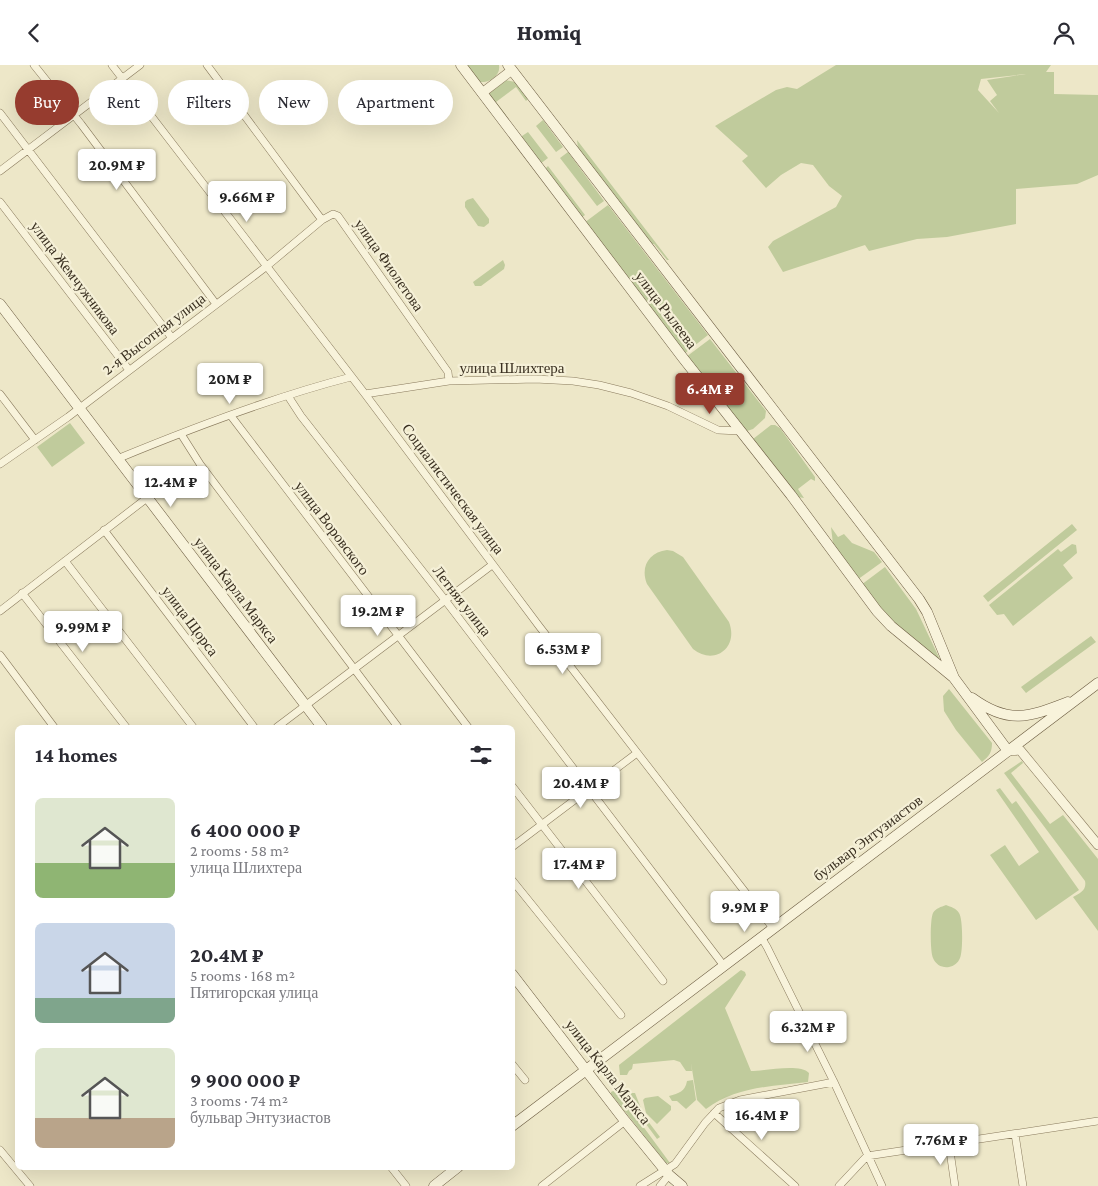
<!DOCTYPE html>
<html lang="en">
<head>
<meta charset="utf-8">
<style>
  :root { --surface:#fff; --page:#f2f2f3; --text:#2b2b33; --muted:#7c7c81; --accent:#963c2f }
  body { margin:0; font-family:"Crimson Pro",serif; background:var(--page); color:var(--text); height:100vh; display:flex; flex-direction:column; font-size:19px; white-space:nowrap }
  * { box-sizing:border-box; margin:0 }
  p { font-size:16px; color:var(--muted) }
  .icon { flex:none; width:28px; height:28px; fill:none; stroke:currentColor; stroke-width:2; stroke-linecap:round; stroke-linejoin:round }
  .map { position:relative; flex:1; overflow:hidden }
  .panel { position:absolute; left:15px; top:660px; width:500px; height:445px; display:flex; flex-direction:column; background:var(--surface); border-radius:8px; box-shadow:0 5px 20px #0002 }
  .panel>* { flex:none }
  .top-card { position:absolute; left:15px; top:15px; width:500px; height:45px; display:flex; gap:10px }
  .price { position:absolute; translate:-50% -42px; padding:0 11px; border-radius:5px; background:#fff; color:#222; font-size:16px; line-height:32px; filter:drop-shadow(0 1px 2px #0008) }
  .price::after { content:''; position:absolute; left:50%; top:30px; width:15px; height:11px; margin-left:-8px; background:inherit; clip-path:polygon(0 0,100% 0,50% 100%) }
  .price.current { background:var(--accent); color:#fff }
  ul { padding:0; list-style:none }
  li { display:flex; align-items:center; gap:15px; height:125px; padding:0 20px }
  li span { display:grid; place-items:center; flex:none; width:140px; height:100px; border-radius:8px; color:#555 }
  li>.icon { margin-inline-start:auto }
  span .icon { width:60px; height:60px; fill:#fffc; stroke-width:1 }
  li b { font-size:21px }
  h2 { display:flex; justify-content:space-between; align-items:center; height:60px; padding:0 20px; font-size:21px }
  .tag { padding:0 18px; border-radius:22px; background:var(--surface); box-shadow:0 5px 20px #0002; font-size:18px; line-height:45px }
  .tag.current { background:var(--accent); color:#fff }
  header { display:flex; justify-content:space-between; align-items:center; height:65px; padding:0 20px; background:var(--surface); font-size:22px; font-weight:800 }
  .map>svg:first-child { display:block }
  .green { fill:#c0cb9c; fill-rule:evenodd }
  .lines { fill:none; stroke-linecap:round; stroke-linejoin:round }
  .minor-casing { stroke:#897a5d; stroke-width:8 }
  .tertiary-casing { stroke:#897a5d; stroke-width:10 }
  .secondary-casing { stroke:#6b5b40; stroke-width:11 }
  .minor { stroke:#f8f3db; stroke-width:7 }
  .tertiary { stroke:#f8f3db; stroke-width:9 }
  .secondary { stroke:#f8f3db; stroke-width:10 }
  .labels { text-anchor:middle; stroke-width:4.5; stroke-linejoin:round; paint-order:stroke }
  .street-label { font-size:15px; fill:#3a3021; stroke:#f5f0d7 }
</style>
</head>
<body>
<header><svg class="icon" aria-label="back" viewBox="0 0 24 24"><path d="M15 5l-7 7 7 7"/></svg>Homiq<svg class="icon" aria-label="person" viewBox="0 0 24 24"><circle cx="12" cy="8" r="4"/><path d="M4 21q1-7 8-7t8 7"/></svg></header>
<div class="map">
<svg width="1098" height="1121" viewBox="0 0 1098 1121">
  <rect width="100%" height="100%" fill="#ede7c8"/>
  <path class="green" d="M463,0H499C501,11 489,18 479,17Z
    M836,0H1051L1046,7H1054V29L1098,30V110L1077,119L1016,124V159L947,172L917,174L869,186L865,180L783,207L768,182L773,176L836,142L842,131L829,121L813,100L801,98L781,110L766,123L742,96L748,91L715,61L776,25L787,22L797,24ZM1026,9L987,15L997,30L990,36L999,48L978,25L981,14Z
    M505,15L515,17L528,34L526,36L516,22L496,37L506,50L504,52L489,31L490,27Z
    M543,55L563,82L556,87L536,61Z
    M528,67L548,93L540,99L519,73Z
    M577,75L669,195H667L654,179H649L578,84Z
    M568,87L604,136L597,141L560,93Z
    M548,101L585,150L581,153L544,105Z
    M473,133L489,154V158L484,162L478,161L465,142V137L467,135Z
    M608,140L708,270L684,289L584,158Z
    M503,195L505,200L504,204L481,221H475L473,217Z
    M710,274L766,346L765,353L753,364L747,366L686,292Z
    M70,358L85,378L52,402L37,382Z
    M771,360H775L780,363L815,412V416L811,414L798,424L804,433L798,432L753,374Z
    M1072,459L1077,465L988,537L983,531Z
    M831,462L838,472L844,469L852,478L874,487L882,497L857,515L833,479Z
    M1072,479L1076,480L1077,488L1063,500L1073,513L1013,561L1004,549L997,550L989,540L1058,484L1061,487Z
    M667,485L673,486L683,492L729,557C739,583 714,601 693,584L647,519C640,502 649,487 667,485Z
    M885,502L916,544L945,605L891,558L861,520Z
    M1091,571L1096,577L1026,628L1021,622Z
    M949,624L992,678C992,688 989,691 982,697L956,665L944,646L943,631Z
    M1022,696L1023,698L1011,708L1050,759L1063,750L1098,794V866L1073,832C1080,828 1087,825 1085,816L1004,708Z
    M1000,723L1012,739L1016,736L1079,825L1036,855L990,790L1005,780L1019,801L1039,787L996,725Z
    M946,840C951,842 956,843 959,848C963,853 963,887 960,893C958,898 954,901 949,902C942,903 936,900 933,893C930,887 930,854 933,848C936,843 941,842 946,840Z
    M741,905L745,907L746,910L725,943L751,1006C765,1006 800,998 809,1008L808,1017C773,1021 735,1022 706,1044L697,1035L691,998L692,1006H686L680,997L674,995L633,999L632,1004L629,1006L627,1010H620L619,1000Z
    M693,1015L696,1035L686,1044L677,1036H672L669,1031C679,1028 685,1027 687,1016Z
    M623,1025H630L631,1028H635L644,1051L660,1072L657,1074L624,1029Z
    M613,1026H617L670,1098H666L611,1029V1027Z
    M658,1031L671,1041V1045L657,1059L646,1048L643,1035L645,1033Z"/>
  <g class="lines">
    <defs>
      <path id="minor" d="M34,0L81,59L216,239
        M112,0L365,329L539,561L773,863
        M207,0L322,155
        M0,48L172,273
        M0,106L140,0
        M0,137L129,305
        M0,329L35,375
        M365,329L449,316L535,314L573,316L599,320L631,328L668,341L718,365L740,366
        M288,331L301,351L445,535L724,901
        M231,351L468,662
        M181,369L200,399L398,662
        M117,394C192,363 273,332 351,312
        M0,399L68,352L267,201L322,155L333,149L338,151L448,307L449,316
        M104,465L254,662
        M65,496L193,662
        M22,528L126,662
        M0,546L147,433
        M0,590L54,662
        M277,662L492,500
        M512,721L663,916
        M512,782L637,688
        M512,815L621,950
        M761,872L767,882L834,1017L882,1121
        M512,999L525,1015
        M714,1048L795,1121
        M1015,1069L1023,1121
        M949,1079L955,1121
        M0,1085L30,1121
        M391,1102L406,1121
        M542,1121L625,1056
        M640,1121L675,1099L705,1058L719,1043L740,1035L834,1017
        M660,1121L669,1110
        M839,1121L867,1091L1098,1056"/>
      <path id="tertiary" d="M482,28L512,5
        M1008,686L1020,685L1098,780"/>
      <path id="secondary" d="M461,0L683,293L791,430L877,546L891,561L953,612
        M508,0L919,534L927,547L954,613L1008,686
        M0,239L322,662
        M972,633C1009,660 1029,652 1068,637
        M512,909L625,1056L669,1110L682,1121
        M512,1061L1098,618
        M434,1121L458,1102"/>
    </defs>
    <use href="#minor" class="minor-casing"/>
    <use href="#tertiary" class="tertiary-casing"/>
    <use href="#secondary" class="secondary-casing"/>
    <use href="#minor" class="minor"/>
    <use href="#tertiary" class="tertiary"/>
    <use href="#secondary" class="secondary"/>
  </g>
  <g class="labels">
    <g class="street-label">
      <text transform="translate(389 200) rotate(55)" y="5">улица Фиолетова</text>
      <text transform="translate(75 213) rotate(53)" y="5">улица Жемчужникова</text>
      <text transform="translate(666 245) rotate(53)" y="5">улица Рылеева</text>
      <text transform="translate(154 269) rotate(-37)" y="5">2-я Высотная улица</text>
      <text x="512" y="308">улица Шлихтера</text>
      <text transform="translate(453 424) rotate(53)" y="5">Социалистическая улица</text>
      <text transform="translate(332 463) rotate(53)" y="5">улица Воровского</text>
      <text transform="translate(236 525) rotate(53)" y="5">улица Карла Маркса</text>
      <text transform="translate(462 536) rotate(52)" y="5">Летняя улица</text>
      <text transform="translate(190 556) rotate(53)" y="5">улица Щорса</text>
      <text transform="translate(868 773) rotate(-37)" y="5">бульвар Энтузиастов</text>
      <text transform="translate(608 1007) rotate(52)" y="5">улица Карла Маркса</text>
    </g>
  </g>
</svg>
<b class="price" style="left:117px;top:126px">20.9M ₽</b>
<b class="price" style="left:247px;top:158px">9.66M ₽</b>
<b class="price" style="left:230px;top:340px">20M ₽</b>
<b class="price current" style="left:710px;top:350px">6.4M ₽</b>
<b class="price" style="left:171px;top:443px">12.4M ₽</b>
<b class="price" style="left:378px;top:572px">19.2M ₽</b>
<b class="price" style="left:83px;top:588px">9.99M ₽</b>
<b class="price" style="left:563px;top:610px">6.53M ₽</b>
<b class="price" style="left:581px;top:744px">20.4M ₽</b>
<b class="price" style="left:579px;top:825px">17.4M ₽</b>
<b class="price" style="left:745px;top:868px">9.9M ₽</b>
<b class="price" style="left:808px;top:988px">6.32M ₽</b>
<b class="price" style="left:762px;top:1076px">16.4M ₽</b>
<b class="price" style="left:941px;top:1101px">7.76M ₽</b>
<div class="top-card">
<a class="tag current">Buy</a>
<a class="tag">Rent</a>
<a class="tag">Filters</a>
<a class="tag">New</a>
<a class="tag">Apartment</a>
</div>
<section class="panel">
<h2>14 homes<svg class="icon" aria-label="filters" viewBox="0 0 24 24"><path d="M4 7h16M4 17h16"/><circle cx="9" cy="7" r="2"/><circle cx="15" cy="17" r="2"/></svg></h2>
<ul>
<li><span style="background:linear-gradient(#dfe7d0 65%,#8fb573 0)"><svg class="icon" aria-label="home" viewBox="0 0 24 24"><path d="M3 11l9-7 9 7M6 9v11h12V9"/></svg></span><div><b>6 400 000 ₽</b><p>2 rooms · 58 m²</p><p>улица Шлихтера</p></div></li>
<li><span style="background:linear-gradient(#c9d6e8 75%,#7fa58c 0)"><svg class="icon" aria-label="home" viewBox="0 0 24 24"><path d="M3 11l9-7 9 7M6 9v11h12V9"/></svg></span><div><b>20.4M ₽</b><p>5 rooms · 168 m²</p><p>Пятигорская улица</p></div></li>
<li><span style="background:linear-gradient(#dfe7d0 70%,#b9a48a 0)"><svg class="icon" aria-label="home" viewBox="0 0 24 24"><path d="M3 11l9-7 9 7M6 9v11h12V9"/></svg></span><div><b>9 900 000 ₽</b><p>3 rooms · 74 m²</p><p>бульвар Энтузиастов</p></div></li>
</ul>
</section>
</div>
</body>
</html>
